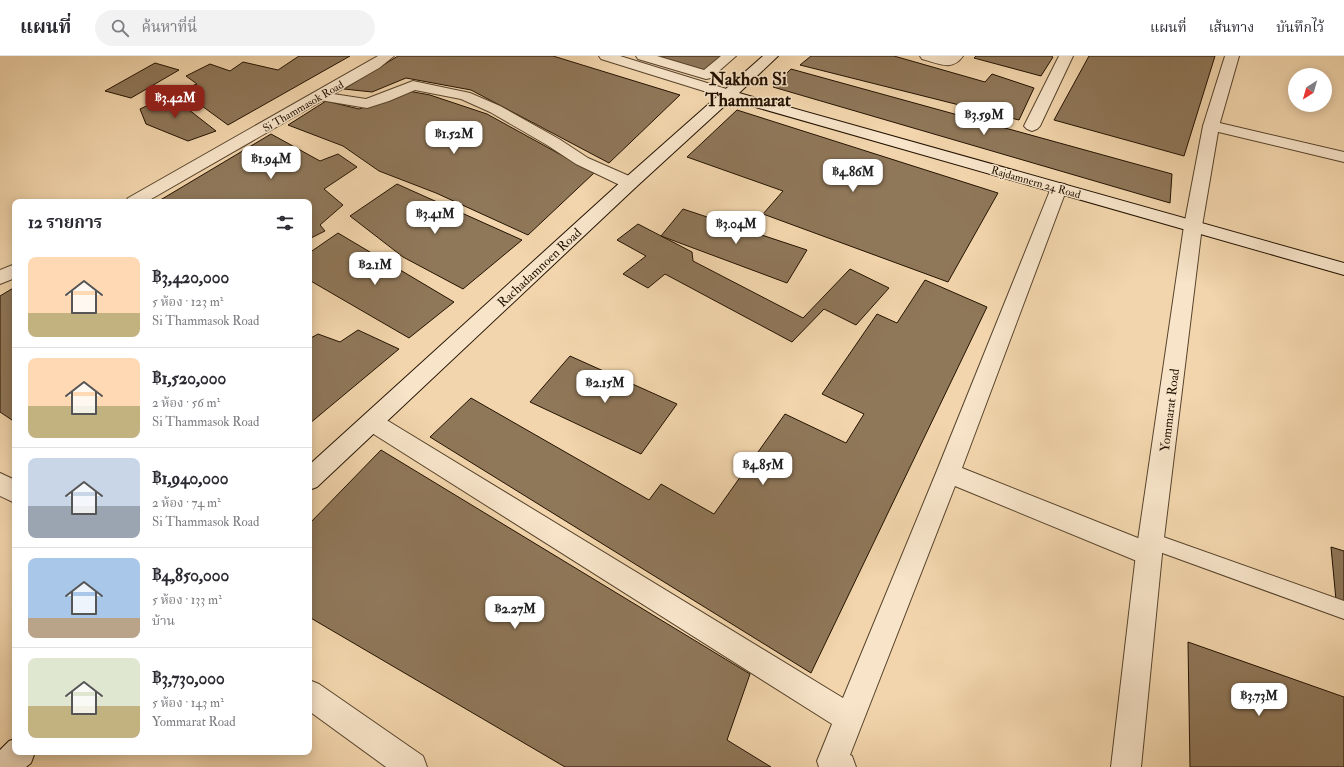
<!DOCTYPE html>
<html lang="th">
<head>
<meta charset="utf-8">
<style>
  :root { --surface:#fff; --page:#f2f2f3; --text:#2b2b33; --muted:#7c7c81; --line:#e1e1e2; --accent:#8f2418 }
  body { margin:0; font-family:"IM FELL Double Pica","Noto Serif Thai",serif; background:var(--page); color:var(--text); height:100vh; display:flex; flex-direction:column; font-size:15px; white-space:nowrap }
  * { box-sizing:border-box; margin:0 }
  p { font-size:13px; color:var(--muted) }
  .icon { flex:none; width:22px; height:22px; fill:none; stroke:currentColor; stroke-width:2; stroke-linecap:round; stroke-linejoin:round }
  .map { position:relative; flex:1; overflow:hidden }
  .drawer { position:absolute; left:12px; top:143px; width:300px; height:556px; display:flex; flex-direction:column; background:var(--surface); border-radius:8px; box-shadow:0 2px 10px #0003 }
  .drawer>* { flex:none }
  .needle { width:26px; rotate:217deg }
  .buttons { position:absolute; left:1288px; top:12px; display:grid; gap:8px }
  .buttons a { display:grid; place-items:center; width:44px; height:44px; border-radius:50%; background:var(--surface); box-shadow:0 2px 10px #0003; font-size:20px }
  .price { position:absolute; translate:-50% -34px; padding:0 9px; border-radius:8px; background:#fff; color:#222; font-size:13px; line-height:26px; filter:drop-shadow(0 1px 2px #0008) }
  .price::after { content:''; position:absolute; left:50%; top:24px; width:12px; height:9px; margin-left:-6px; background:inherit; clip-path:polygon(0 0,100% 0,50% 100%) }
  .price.on { background:var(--accent); color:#fff }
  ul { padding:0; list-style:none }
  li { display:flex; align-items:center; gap:12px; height:100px; padding:0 16px }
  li+li { border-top:1px solid var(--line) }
  li span { display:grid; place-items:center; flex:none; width:112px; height:80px; border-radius:8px; color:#555 }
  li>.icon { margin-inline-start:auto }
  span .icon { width:48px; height:48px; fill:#fffc; stroke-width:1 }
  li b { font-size:17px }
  h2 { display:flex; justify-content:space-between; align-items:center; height:48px; padding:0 16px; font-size:17px }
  header { display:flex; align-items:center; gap:24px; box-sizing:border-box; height:56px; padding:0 20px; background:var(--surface); border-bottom:1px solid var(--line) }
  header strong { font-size:19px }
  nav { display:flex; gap:22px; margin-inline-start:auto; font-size:14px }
  .search { width:280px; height:36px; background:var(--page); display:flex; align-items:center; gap:10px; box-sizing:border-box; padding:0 14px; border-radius:22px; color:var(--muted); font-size:15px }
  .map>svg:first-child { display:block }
  .building { fill:#8f7759; stroke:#231200 }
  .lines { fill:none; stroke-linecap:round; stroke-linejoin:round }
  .service-casing { stroke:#57432b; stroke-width:2 }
  .minor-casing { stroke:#57432b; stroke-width:2 }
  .tertiary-casing { stroke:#57432b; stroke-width:2 }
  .secondary-casing { stroke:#231200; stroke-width:2 }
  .service { fill:#f7e4c9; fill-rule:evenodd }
  .minor { fill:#f7e4c9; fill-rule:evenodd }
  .tertiary { fill:#f7e4c9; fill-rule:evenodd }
  .secondary { fill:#f7e4c9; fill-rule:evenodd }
  .labels { text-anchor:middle; stroke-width:3; stroke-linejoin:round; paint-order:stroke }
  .far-street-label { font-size:11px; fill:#231200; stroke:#f7e4c9 }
  .street-label { font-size:13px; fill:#231200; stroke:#f7e4c9 }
  .far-town-label { font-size:18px; font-weight:bold; fill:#231200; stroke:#f7e4c9 }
</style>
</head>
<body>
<header>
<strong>แผนที่</strong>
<div class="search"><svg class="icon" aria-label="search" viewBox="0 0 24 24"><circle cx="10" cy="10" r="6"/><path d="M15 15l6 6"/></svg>ค้นหาที่นี่</div>
<nav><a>แผนที่</a><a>เส้นทาง</a><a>บันทึกไว้</a></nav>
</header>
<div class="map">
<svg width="1344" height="711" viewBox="0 0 1344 711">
  <rect width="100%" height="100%" fill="#f2d5ac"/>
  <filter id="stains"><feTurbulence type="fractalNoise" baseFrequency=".005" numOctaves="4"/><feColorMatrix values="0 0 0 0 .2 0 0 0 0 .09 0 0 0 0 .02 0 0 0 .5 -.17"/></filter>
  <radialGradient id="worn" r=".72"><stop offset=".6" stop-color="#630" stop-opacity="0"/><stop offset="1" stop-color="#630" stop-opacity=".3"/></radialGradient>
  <path class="building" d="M299,0H350L228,69L180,34L197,28L186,20L210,8L230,15L243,6L278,14Z
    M398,0H553L680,39L609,107L471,34L406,22L372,36L344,33Z
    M643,0H729L706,19Z
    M811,0H894L985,26L992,18L1034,32L1019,64L800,9Z
    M976,0H1051L1053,1L1041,20L974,2Z
    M1089,0H1215L1184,100L1054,64Z
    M155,7L179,14L131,42L105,35Z
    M791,13L1172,118L1170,147L773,31Z
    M408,35L430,39L487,58L594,117L528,179L436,137L379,115L343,90L288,69L326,45L359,53Z
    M170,39L216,75L188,85L146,68L140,53Z
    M737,54L998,137L948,226L763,158L783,135L687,101Z
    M271,78L320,105L338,98L357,111L324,133L343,149L320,169L325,175L309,183V146H157Z
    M397,128L522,184L463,233L403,201L350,160Z
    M683,153L807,194L787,227L661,180Z
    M638,168L692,196L693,205L803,262L850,213L889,232L856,269L824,253L792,286L665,218L648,232L623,218L646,200L617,184Z
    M338,177L454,246L409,282L309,224V197Z
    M925,224L987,251L811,617L430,381L471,342L649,444L661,428L714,458L785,358L846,387L864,358L822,338L877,258L897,267Z
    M15,231V366L0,356V240Z
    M358,274L399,293L309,368V283L318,278L340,286Z
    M570,300L677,348L641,398L530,346Z
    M381,394L750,618L727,684L771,711H565L309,561V468Z
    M1331,491L1344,495V547L1336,544Z
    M1188,586L1344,641V711H1190Z"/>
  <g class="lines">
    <defs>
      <path id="service" d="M1152,477L1344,545V563L1146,491L1143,485L1146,479Z"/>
      <path id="minor" d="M599,0H620L733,35L735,38L733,41L728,42L723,41L601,3Z
        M920,0H963C952,16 938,7 922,3Z
        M1059,0H1073L1040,70L1037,73L1032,75L1027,73L1024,70Z
        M413,25L470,37L500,50L559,83L588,102L636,123L638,127L636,131L630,132L624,131L576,108L547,89L490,56L461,43L415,34L389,45L367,52L320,44L315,43L313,40L315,37L320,36L366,43Z
        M1211,65L1344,96V106L1206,73L1203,70L1206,67Z
        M1059,127L1065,128L1067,132L962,412L1158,490L1162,498L1158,506L1149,510L955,430L850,699L852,700L856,711H819L817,705L832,668L364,372L361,366L364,360L372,357L380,360L843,642L936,417L1051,132L1053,128Z
        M0,417L15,424V447L0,440Z"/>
      <path id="tertiary" d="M378,0H394L379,12L146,146H125L128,142Z
        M636,0H657L704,14L721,0H736L711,22L706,23L638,3Z
        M1225,0H1239L1219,70L1202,170L1162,498L1141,711H1111L1136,498L1184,170L1203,70Z
        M15,208V222L0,228V214Z
        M309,624L319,628L423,700L427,711H386L309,655Z"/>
      <path id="secondary" d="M763,0H778L739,37L1344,207V219L731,44L636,131L317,431L309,434V409L624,123Z
        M15,683V696H35L31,707L26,711H0V694L9,685Z"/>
    </defs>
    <use href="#service" class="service-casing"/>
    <use href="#minor" class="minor-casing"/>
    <use href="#tertiary" class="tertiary-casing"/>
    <use href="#secondary" class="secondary-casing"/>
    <use href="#service" class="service"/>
    <use href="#minor" class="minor"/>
    <use href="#tertiary" class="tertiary"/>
    <use href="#secondary" class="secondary"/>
  </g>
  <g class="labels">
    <g class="far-street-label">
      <text transform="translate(303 50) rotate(-30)" y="4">Si Thammasok Road</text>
      <text transform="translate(1036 126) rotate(16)" y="4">Rajdamnern 24 Road</text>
    </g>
    <g class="street-label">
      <text transform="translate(539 211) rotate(-43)" y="5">Rachadamnoen Road</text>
      <text transform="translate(1169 354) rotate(-83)" y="5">Yommarat Road</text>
    </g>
    <g class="far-town-label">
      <text x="748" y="29">Nakhon Si<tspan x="748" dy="21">Thammarat</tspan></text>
    </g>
  </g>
  <rect width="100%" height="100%" filter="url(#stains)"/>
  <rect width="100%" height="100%" fill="url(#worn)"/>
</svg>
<div class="buttons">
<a><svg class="needle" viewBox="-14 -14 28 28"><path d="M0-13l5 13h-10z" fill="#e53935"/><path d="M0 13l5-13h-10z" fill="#7c7c81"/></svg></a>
</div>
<b class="price on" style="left:175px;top:63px">฿3.42M</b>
<b class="price" style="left:984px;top:80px">฿3.59M</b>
<b class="price" style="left:454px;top:99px">฿1.52M</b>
<b class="price" style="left:271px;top:124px">฿1.94M</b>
<b class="price" style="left:853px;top:137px">฿4.86M</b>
<b class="price" style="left:435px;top:179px">฿3.41M</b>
<b class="price" style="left:736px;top:189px">฿3.04M</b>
<b class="price" style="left:375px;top:230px">฿2.1M</b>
<b class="price" style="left:605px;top:348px">฿2.15M</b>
<b class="price" style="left:763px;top:430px">฿4.85M</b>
<b class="price" style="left:515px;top:574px">฿2.27M</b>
<b class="price" style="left:1259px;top:661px">฿3.73M</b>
<section class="drawer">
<h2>12 รายการ<svg class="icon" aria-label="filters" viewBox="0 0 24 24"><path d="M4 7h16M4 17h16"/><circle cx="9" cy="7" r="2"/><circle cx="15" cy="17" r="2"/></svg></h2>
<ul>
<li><span style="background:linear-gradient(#ffd9b3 70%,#c2b280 0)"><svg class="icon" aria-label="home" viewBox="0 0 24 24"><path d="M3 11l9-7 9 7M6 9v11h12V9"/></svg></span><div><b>฿3,420,000</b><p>5 ห้อง · 123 m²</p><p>Si Thammasok Road</p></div></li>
<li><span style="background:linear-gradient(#ffd9b3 60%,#c2b280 0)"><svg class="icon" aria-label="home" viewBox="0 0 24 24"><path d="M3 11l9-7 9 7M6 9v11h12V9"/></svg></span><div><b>฿1,520,000</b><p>2 ห้อง · 56 m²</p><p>Si Thammasok Road</p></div></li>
<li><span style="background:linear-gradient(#c9d6e8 60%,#9aa5b1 0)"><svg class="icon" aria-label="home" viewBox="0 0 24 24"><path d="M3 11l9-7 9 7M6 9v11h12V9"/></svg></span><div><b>฿1,940,000</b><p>2 ห้อง · 74 m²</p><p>Si Thammasok Road</p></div></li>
<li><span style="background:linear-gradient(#a9c7e8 75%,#b9a48a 0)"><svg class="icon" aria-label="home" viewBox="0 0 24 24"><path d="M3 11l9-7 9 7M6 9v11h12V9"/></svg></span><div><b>฿4,850,000</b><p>5 ห้อง · 133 m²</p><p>บ้าน</p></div></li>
<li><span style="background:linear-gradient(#dfe7d0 60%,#c2b280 0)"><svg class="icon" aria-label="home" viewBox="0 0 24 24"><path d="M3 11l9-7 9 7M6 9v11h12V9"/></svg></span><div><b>฿3,730,000</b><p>5 ห้อง · 143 m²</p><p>Yommarat Road</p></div></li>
</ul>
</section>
</div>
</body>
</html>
